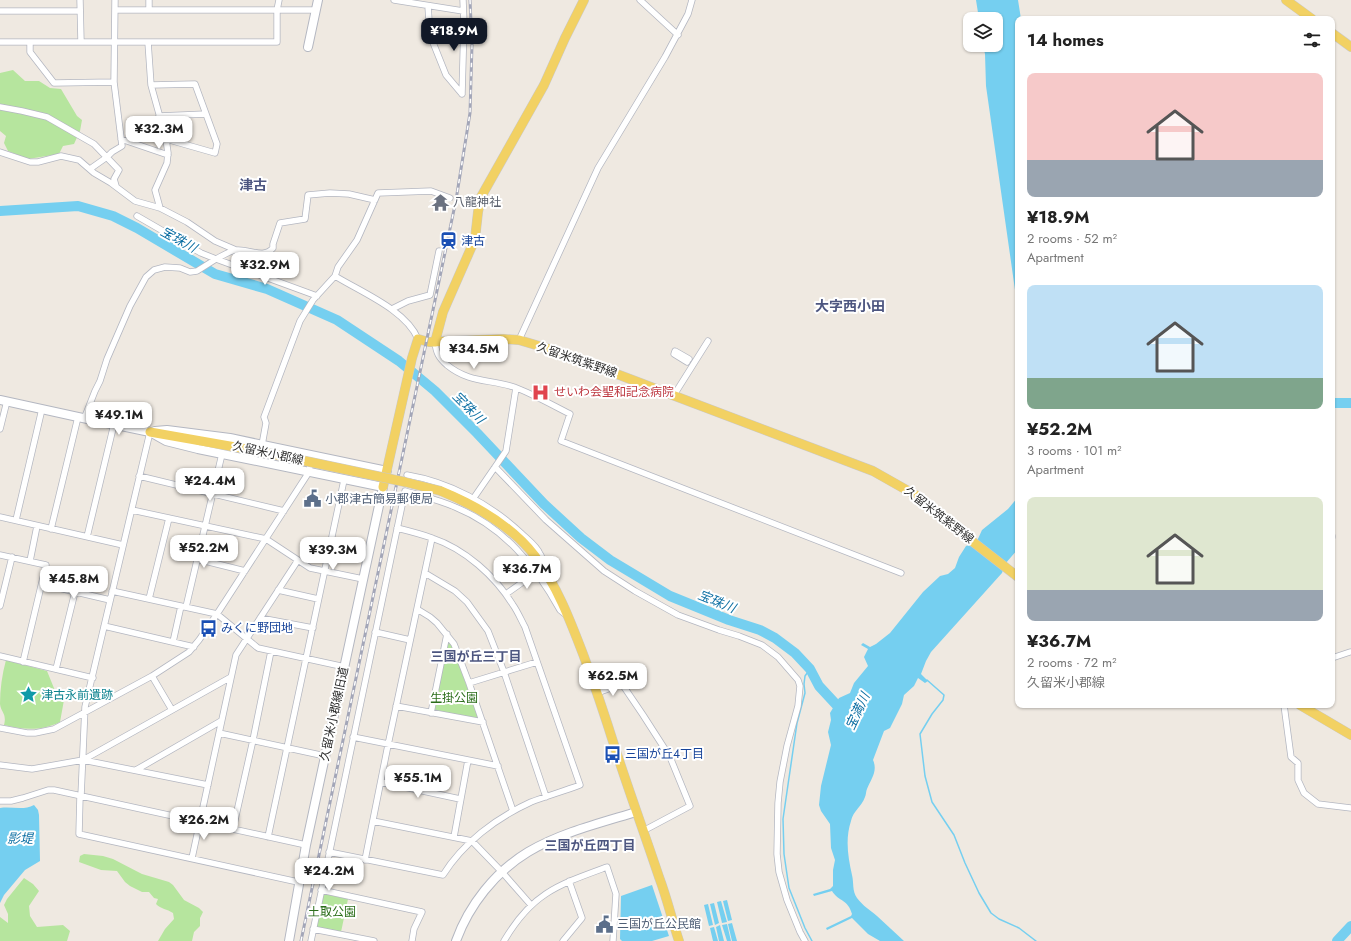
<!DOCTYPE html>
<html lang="en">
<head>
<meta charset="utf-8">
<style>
  :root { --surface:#fff; --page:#f6f6f6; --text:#222; --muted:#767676; --accent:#111827 }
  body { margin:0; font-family:Jost,"Noto Sans JP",sans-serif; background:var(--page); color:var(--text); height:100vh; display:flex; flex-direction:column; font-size:15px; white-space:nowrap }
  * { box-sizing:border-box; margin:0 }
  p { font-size:13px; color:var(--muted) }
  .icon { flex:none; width:22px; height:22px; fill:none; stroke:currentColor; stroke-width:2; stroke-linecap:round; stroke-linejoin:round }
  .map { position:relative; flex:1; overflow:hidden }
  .drawer { position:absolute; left:1015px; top:16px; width:320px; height:692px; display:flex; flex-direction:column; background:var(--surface); border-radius:8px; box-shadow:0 1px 3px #0004 }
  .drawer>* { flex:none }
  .buttons { position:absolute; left:963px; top:12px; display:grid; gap:8px }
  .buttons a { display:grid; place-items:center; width:40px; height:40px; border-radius:8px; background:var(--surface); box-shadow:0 1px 3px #0004; font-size:20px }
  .price { position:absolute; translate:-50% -34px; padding:0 9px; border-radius:8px; background:#fff; color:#222; font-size:13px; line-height:26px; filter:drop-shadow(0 1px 2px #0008) }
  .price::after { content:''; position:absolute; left:50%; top:24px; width:12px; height:9px; margin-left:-6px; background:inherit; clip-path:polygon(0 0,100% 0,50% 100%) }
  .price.active { background:var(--accent); color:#fff }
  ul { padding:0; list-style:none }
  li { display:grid; align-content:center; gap:8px; height:212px; padding:0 12px }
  li span { display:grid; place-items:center; height:124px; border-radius:8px; color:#555 }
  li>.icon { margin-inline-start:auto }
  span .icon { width:72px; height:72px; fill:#fffc; stroke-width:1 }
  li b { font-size:17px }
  h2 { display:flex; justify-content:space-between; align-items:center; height:48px; padding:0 12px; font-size:17px }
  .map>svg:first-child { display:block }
  .green { fill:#b6e59e }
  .water { fill:#75cff0 }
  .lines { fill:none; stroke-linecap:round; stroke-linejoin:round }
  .stream { stroke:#75cff0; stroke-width:1.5 }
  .river { stroke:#75cff0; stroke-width:10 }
  .street-casing { stroke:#b4b7c1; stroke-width:7 }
  .secondary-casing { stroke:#b4b7c1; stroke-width:10 }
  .primary-casing { stroke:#c9c9c9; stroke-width:10 }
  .street { stroke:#fff; stroke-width:5.5 }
  .secondary { stroke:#fff; stroke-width:8 }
  .primary { stroke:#f2d163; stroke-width:9 }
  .rail-casing { stroke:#a3a6b8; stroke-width:3 }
  .rail { stroke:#fff; stroke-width:1.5; stroke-dasharray:4.5; stroke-linecap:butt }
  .primary-bridge-casing { stroke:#c9c9c9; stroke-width:10; stroke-linecap:butt }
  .primary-bridge { stroke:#f2d163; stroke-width:9 }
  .labels { text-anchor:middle; stroke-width:4; stroke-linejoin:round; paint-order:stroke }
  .worship-label { font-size:12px; fill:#5b616d; stroke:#fff; text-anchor:start }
  .transit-label { font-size:12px; fill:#164399; stroke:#fff; text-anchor:start }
  .street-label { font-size:12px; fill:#2e2e2e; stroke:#fff }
  .health-label { font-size:12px; fill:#be3a42; stroke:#fff; text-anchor:start }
  .service-label { font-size:12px; fill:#4e5e75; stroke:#fff; text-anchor:start }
  .culture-label { font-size:12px; fill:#0d838f; stroke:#fff; text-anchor:start }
  .park-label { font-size:12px; fill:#2c6e1b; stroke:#fff }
  .water-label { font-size:13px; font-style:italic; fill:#0d6fa3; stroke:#fff }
  .neighbourhood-label { font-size:13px; font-weight:bold; fill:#4d5680; stroke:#fff }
  .quarter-label { font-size:14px; font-weight:bold; fill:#4d5680; stroke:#fff }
</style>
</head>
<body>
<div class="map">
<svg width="1351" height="941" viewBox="0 0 1351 941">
  <rect width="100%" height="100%" fill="#efe9e1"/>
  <path class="green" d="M13,70L25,81H39L50,88L61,89L77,116L82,120L80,131L74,144L63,146L59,154L28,159L8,151L4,143L6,136L0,131V73Z
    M447,643H451L478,717L476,719L436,711L434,708Z
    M6,660L47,671L58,698L64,700L60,722C42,731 23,730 4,725C7,713 1,713 0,704C0,689 2,675 6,660Z
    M84,854L103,856L113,859L142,874L169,882L173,885L184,900L199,908L203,912L200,918V926L194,932L192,941H158L165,929L174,919L173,913C167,909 161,909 156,904L158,899L154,898L149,892H142L130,886L125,882L117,871L101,870L79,862L80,856Z
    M24,878L33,884L39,891L29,906L30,916L37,927L63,925L70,931L67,941H0V917L8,923V914L4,905L7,899Z
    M325,894L348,899L341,932L318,928L316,925L322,895Z"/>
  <path class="water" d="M976,0H1018L1021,19H1018V311L986,86L985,54L983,45H996V19H979Z
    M1018,497V549L1005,564L1002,573L931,652L926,661L921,674L928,681L925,683L918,678L914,686L904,695L902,704L890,728L884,731L873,760C878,771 871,779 867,789C866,791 866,795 865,797C862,806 853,811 851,821C845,839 848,857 852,875C854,883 852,891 857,898C863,906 870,910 877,916C886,924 895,933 904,941H880L868,934L852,918L827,930L826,928L851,916L852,914C848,899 839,902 832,891L814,896L813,894L830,889L833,886V870L835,860L831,848L830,824L821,811L819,805L821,786L831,745L828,732L831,720L830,713L839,698L850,693L854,683L868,666L864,657L868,649L861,645L863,643L870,647L876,644L890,633L923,592L940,576L948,574L955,568L959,557L966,546L977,541L982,530L1008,509Z
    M34,805L38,810L39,815L40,861L25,870L4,895L0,903V808C12,806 23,811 34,805Z
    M652,885L669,936L652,941H622L620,939L621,896Z
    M727,900L732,920L728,921L723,901Z
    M721,901L727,922L722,923L717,902Z
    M714,903L719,923L715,925L710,904Z
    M708,904L713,925L709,926L704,905Z
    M732,923L737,941H732L728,924Z
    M727,924L731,941H727L722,925Z
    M720,925L724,941H719L716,927Z
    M714,927L718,941H713L710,928Z"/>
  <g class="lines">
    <path class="stream" d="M810,669L805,676L804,684L805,693L797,723L783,819L784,854L789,888L805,928L812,941
      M927,680L944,695L943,700L932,714L920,734L925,776L932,802L954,835L965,863L979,893L991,913L999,919L1019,928L1036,941"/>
    <path class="river" d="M0,211L78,206L113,216L137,228L215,274L267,289L337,320L399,361L435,391L477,433L544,504L581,538L610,560L670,596L729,620L760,630L775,638L795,653L810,669L819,686L844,713
      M1332,403H1351
      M1337,941L1351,926"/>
    <defs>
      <path id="street" d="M80,0L81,41
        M394,0L463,11
        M640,0L678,35
        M428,6L430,35L446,75L462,94
        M115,10H316
        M149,10V0
        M0,11H80
        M0,42H277V10L279,0
        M30,42V52L54,83L114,82
        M148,42L151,85L166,139L168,153L167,163L155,190L160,208
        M151,85L195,84L217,144L215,153L166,139
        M462,94L464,24L463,0
        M0,107L22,111L47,117L94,144L119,170L114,179L116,186
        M159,116L206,114
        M121,139L168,155
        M0,152L30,162H38L61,156L79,160L94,173L111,183L135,201L160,208L187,222L215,241L236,250
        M90,169L107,157L112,152L122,146L114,82L115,0
        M137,216L201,253L216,259C222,256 231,250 237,250C249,249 264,259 273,248V244L280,223L305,219L308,195L330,193L349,194L375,200
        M335,276C361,292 406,310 418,339
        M392,309L408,301L430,295L439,251
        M519,340L598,168L665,57L688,14L692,0
        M435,342C436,353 439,358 447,365C469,383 489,379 514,387C533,394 552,405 570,414L561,441L901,573
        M687,362L674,354L675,351L689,359
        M674,395L708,341
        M84,419L95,391L100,381L107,359L130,306L146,277L154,270L165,267L180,268L190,272L197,271L216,259L317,296
        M0,429L7,401
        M262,445L266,423L264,417L300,321L313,300L335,276L338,267L357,240L378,193L431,191L450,198
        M495,467L546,520L604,571L635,591L678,615L719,630L739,636L762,645L778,657L798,680L800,686L798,706L787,746L780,782L778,803L777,854L779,872L787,900L800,932L805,941
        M407,475C449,482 490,504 521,533C527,539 537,546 540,554C542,556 542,560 543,563
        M139,476L284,511
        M473,499L506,451L516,388
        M132,510L266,539L310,568L363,579
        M0,517L123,545
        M16,520L42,409
        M51,529L78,417
        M87,537L114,424
        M1332,537V536
        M0,555L46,565L23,662
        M197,559L245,571
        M30,561L37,526
        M425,573L455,591L467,602L488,631L504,672L546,797
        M42,584L110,600
        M278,590L318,599
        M112,591L217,614L258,648L345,667
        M506,594L537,572
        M149,599L169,518
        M0,606L12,557
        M186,607L222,454
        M417,609L430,617L437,623L454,644L469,683L513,811
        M260,618L313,628
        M104,626L194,647
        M375,632L410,640
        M173,642L181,606
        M0,656L93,678
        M1332,658L1350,652
        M56,669L75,592
        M152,676L172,710
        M469,683L537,662
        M597,693L622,684L643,715L670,757L690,806L643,831
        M1284,705L1291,757L1298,763V780L1304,793L1318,804L1351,808
        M396,706L483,722
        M431,713L447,634
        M0,728L27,733H35L54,729L152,676L189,652L199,640L217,614L309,472L311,459
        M219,733L325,756
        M353,737L498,766
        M83,760L208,785
        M0,765L32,769L83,760L231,677
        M136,770L221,721
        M381,782L460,799
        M80,796L79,834L298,882
        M81,796L85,707L150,432
        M0,801H11L23,798L48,790H54L306,845
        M373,821L472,841L502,872L531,905
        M233,829L253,740L271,651
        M268,837L344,480
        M454,837L468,760
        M329,852L443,875C463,843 496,818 531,802C547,796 564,791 580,785L525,627C521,620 518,612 513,605C495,576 465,549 432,538C421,534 409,531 397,528
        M192,858L236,655L298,560
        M365,860L388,745L432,538
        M321,890L422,912L414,929L412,941
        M313,929L374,941
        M311,941L405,491C422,496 439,500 455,507C504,527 535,565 560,610L565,614
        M504,941C532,893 558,885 607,867L616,894L613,941
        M563,941L582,918L569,881"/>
      <path id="secondary" d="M308,47L318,0
        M0,400L78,417L150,432L166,441L198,449L383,487L306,845L289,941
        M155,431L167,430L230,438L387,471
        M456,941C469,905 495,872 528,852C560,833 600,823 636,812"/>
      <path id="primary" d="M1286,0L1312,19
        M1332,33L1351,47
        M435,342L443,312L475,239L478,212L481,197L544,85L565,38L584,0
        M150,432L258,451
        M383,487L412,358L418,339L429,342L504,339L519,340L556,351L873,471L919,497L950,524L1018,577
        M441,491C475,505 513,527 535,556C557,586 570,620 583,654C595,686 606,719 616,751C630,794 645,835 659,877C667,898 672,920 679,941
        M1300,705L1351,735"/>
    </defs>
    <use href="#street" class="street-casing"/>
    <use href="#secondary" class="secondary-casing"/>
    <use href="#primary" class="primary-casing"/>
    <use href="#street" class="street"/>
    <use href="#secondary" class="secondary"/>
    <use href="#primary" class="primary"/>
    <defs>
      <path id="rail" d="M301,941L456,200L470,113L472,45L470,0"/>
    </defs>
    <use href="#rail" class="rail-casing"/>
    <use href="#rail" class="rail"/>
    <defs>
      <path id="primary-bridge" d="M258,451L405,482L441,491"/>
    </defs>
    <use href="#primary-bridge" class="primary-bridge-casing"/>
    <use href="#primary-bridge" class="primary-bridge"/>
  </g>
  <defs>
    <symbol id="temple-bare" viewBox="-9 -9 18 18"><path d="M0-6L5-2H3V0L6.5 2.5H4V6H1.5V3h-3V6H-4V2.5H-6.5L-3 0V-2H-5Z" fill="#6b7280" stroke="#fff" stroke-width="2.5" paint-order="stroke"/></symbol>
    <symbol id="station-bare" viewBox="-9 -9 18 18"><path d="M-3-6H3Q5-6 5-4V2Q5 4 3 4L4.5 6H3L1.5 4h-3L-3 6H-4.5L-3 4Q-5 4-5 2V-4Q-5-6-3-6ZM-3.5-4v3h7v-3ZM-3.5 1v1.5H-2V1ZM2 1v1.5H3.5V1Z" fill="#1a4fb4" stroke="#fff" stroke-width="2.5" paint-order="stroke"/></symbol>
    <symbol id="hospital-bare" viewBox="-9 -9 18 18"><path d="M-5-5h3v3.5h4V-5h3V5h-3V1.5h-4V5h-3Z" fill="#e0444e" stroke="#fff" stroke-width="2.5" paint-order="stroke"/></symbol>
    <symbol id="civic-bare" viewBox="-9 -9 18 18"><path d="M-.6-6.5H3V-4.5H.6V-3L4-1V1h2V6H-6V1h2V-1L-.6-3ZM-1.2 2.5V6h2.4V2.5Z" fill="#5c6f8a" stroke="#fff" stroke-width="2.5" paint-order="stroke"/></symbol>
    <symbol id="bus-bare" viewBox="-9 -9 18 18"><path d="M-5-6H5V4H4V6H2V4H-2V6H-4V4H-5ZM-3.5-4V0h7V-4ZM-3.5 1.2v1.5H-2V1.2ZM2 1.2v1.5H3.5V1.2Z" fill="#1a4fb4" stroke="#fff" stroke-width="2.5" paint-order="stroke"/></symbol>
    <symbol id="sight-bare" viewBox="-9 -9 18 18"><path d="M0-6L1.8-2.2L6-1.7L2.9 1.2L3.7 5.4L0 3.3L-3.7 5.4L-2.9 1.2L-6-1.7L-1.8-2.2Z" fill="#0f9aa8" stroke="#fff" stroke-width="2.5" paint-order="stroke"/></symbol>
  </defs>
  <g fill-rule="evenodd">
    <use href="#temple-bare" x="428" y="190" width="25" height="25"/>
    <use href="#station-bare" x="436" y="228" width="25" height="25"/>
    <use href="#hospital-bare" x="528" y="380" width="25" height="25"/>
    <use href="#civic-bare" x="300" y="486" width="25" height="25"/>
    <use href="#bus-bare" x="196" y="616" width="25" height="25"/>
    <use href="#sight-bare" x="16" y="682" width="25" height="25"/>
    <use href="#bus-bare" x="600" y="742" width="25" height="25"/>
    <use href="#civic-bare" x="592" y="912" width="25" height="25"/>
  </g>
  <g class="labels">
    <g class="worship-label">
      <text x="453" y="206">八龍神社</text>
    </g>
    <g class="transit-label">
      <text x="461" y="245">津古</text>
      <text x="221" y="632">みくに野団地</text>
      <text x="625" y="758">三国が丘4丁目</text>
    </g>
    <g class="street-label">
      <text transform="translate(577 360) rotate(19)" y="4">久留米筑紫野線</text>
      <text transform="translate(268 453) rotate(12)" y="4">久留米小郡線</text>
      <text transform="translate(939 515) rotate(38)" y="4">久留米筑紫野線</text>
      <text transform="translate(334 714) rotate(-78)" y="4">久留米小郡線旧道</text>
    </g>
    <g class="health-label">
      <text x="554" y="396">せいわ会聖和記念病院</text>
    </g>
    <g class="service-label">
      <text x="325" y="503">小郡津古簡易郵便局</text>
      <text x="617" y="928">三国が丘公民館</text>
    </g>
    <g class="culture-label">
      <text x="41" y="699">津古永前遺跡</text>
    </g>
    <g class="park-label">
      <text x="454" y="702">生掛公園</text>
      <text x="332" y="916">土取公園</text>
    </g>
    <g class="water-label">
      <text transform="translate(179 239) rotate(29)" y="5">宝珠川</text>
      <text transform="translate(469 407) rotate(45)" y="5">宝珠川</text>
      <text transform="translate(717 601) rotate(22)" y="5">宝珠川</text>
      <text transform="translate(857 711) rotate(-65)" y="5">宝満川</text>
      <text x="20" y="843">影堤</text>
    </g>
    <g class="neighbourhood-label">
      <text x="476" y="661">三国が丘三丁目</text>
      <text x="590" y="850">三国が丘四丁目</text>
    </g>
    <g class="quarter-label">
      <text x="253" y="190">津古</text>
      <text x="850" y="311">大字西小田</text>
    </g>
  </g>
</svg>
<div class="buttons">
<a><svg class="icon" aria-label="layers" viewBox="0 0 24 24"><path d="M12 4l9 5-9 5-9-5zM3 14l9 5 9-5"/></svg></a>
</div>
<b class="price active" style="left:454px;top:52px">¥18.9M</b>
<b class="price" style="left:159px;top:150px">¥32.3M</b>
<b class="price" style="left:265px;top:286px">¥32.9M</b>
<b class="price" style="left:474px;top:370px">¥34.5M</b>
<b class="price" style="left:119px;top:436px">¥49.1M</b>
<b class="price" style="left:210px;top:502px">¥24.4M</b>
<b class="price" style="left:204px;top:569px">¥52.2M</b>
<b class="price" style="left:333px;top:571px">¥39.3M</b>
<b class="price" style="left:527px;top:590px">¥36.7M</b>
<b class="price" style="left:74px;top:600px">¥45.8M</b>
<b class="price" style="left:613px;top:697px">¥62.5M</b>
<b class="price" style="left:418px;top:799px">¥55.1M</b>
<b class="price" style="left:204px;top:841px">¥26.2M</b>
<b class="price" style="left:329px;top:892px">¥24.2M</b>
<section class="drawer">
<h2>14 homes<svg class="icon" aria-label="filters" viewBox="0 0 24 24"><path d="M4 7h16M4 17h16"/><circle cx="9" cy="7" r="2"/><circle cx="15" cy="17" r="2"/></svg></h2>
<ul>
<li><span style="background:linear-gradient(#f6c9c9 70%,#9aa5b1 0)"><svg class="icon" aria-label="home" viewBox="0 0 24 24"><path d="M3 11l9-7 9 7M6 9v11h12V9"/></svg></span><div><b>¥18.9M</b><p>2 rooms · 52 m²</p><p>Apartment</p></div></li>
<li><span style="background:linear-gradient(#bfe0f5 75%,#7fa58c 0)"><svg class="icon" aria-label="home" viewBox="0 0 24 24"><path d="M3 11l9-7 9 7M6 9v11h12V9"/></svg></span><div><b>¥52.2M</b><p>3 rooms · 101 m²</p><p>Apartment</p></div></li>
<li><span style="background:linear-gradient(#dfe7d0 75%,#9aa5b1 0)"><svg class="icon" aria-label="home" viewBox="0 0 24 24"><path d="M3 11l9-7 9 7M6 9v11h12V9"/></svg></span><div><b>¥36.7M</b><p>2 rooms · 72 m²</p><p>久留米小郡線</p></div></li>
</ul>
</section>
</div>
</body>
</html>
